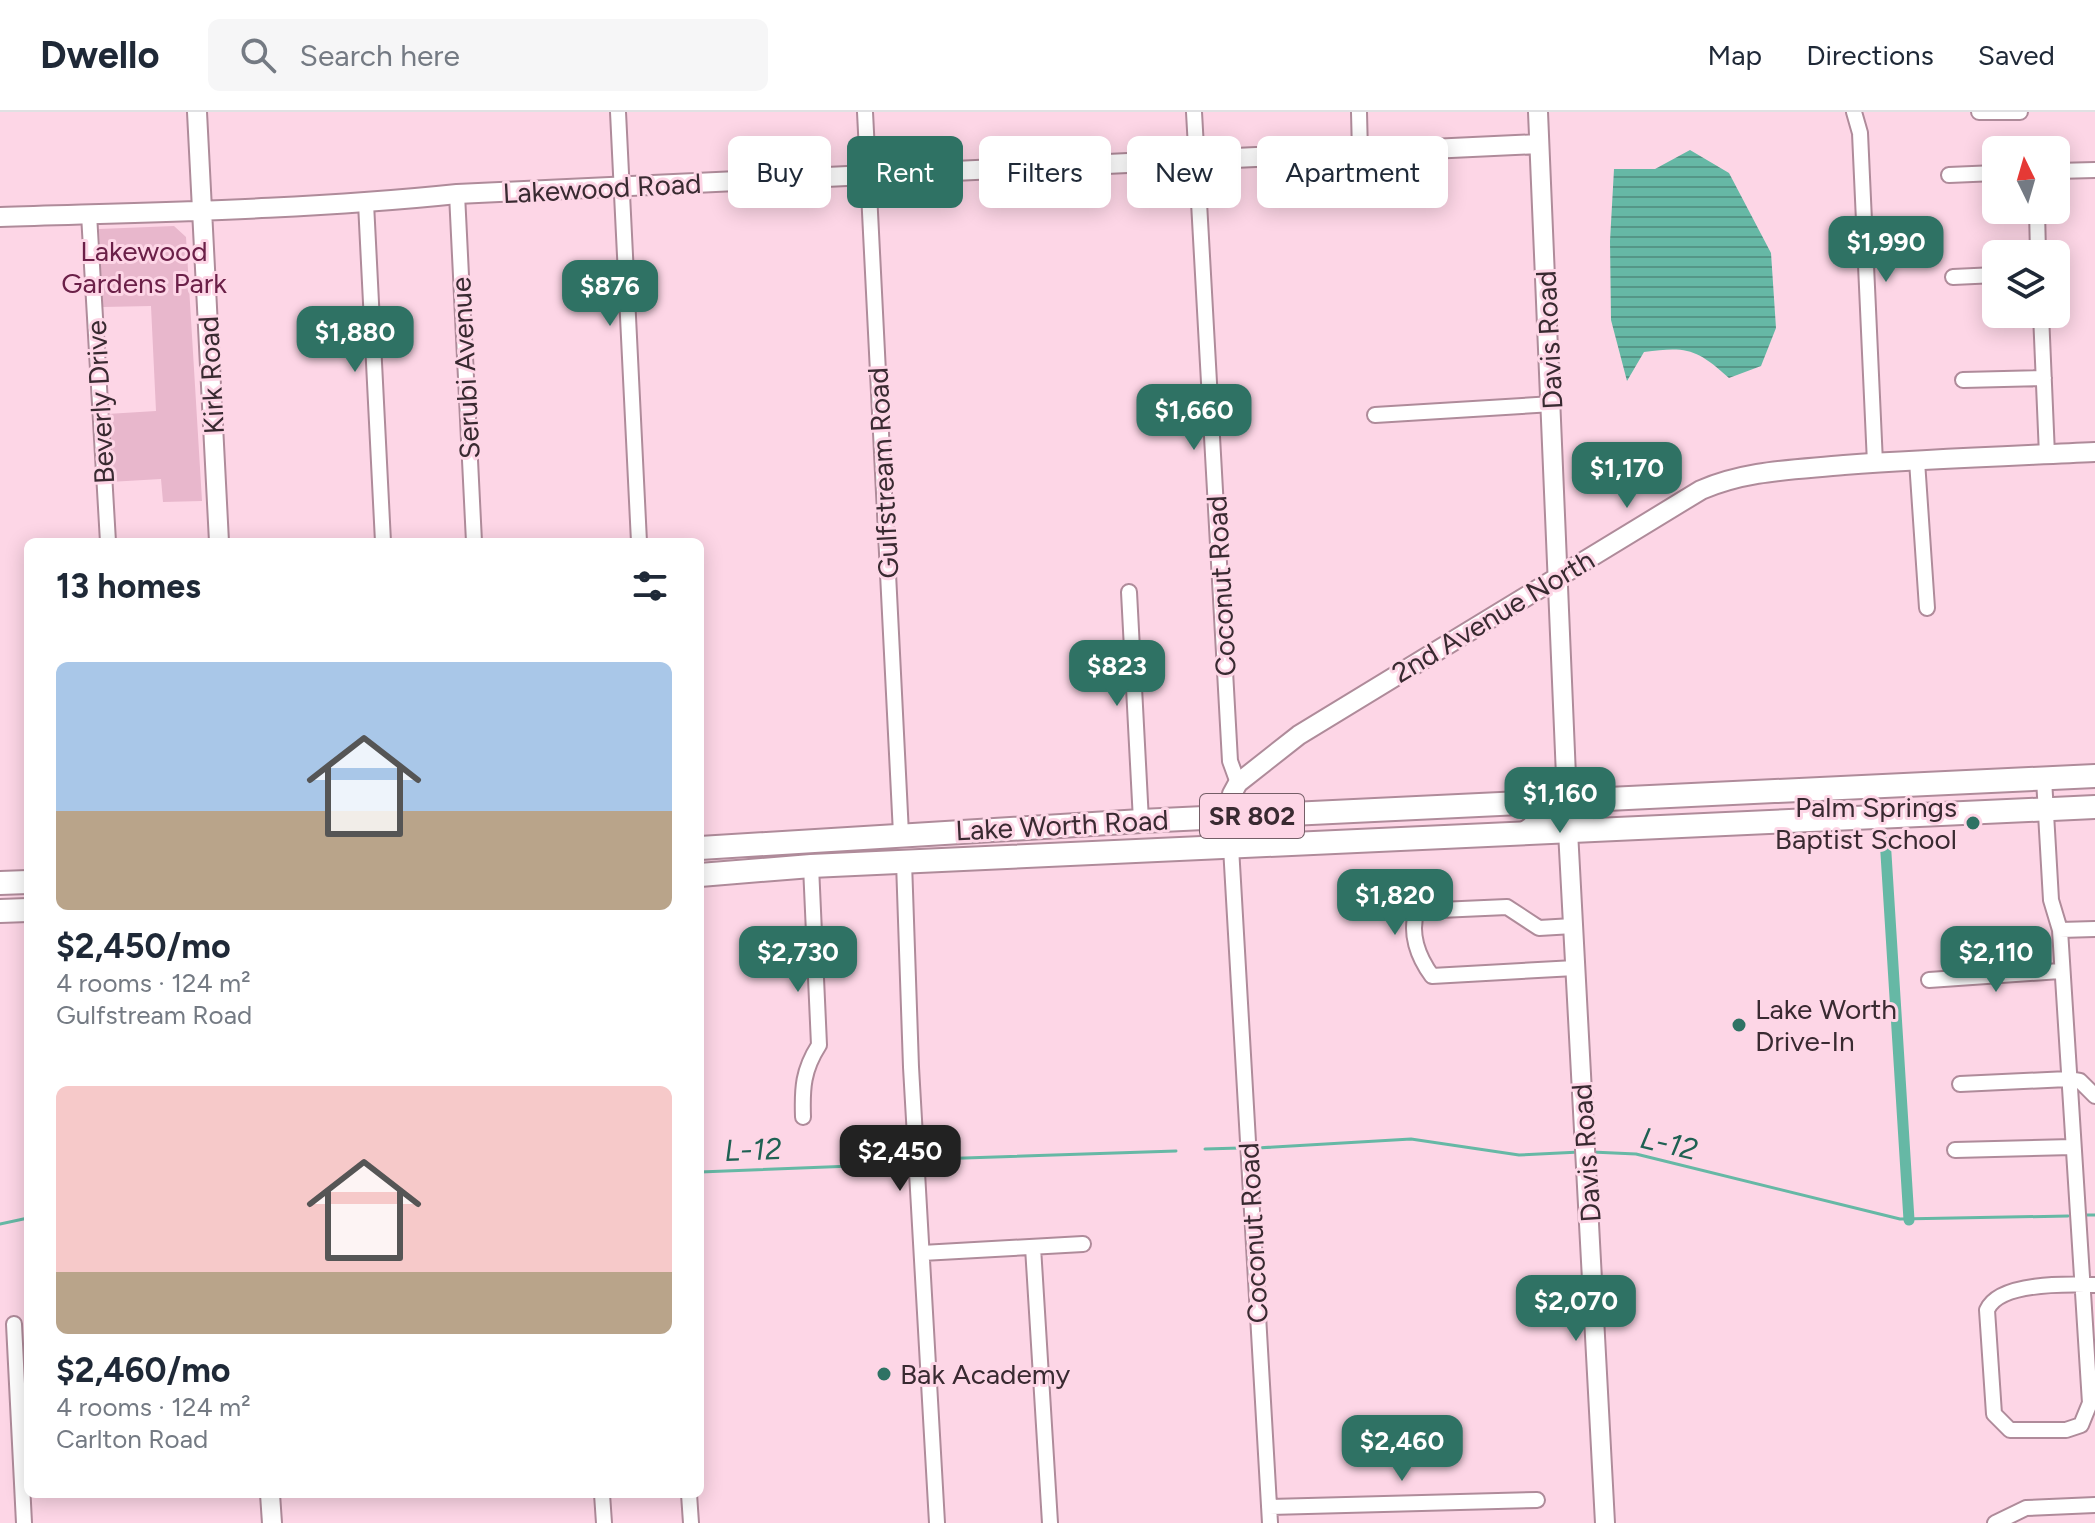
<!DOCTYPE html>
<html lang="en">
<head>
<meta charset="utf-8">
<style>
  :root { --surface:#fff; --page:#f6f6f7; --text:#1f2937; --muted:#747a83; --line:#e0e1e3; --accent:#2f7264 }
  body { margin:0; font-family:Figtree,sans-serif; background:var(--page); color:var(--text); height:100vh; display:flex; flex-direction:column; font-size:30px; white-space:nowrap }
  * { box-sizing:border-box; margin:0 }
  p { font-size:26px; color:var(--muted) }
  .icon { flex:none; width:44px; height:44px; fill:none; stroke:currentColor; stroke-width:2; stroke-linecap:round; stroke-linejoin:round }
  .map { position:relative; flex:1; overflow:hidden }
  .sheet { position:absolute; left:24px; top:426px; width:680px; height:960px; display:flex; flex-direction:column; background:var(--surface); border-radius:12px; box-shadow:0 4px 20px #0003 }
  .sheet>* { flex:none }
  .banner { position:absolute; left:728px; top:24px; width:760px; height:72px; display:flex; gap:16px }
  .needle { width:52px; rotate:355deg }
  .buttons { position:absolute; left:1982px; top:24px; display:grid; gap:16px }
  .buttons a { display:grid; place-items:center; width:88px; height:88px; border-radius:12px; background:var(--surface); box-shadow:0 4px 20px #0003; font-size:40px }
  .price { position:absolute; translate:-50% -68px; padding:0 18px; border-radius:16px; background:var(--accent); color:#fff; font-size:26px; line-height:52px; filter:drop-shadow(0 2px 4px #0008) }
  .price::after { content:''; position:absolute; left:50%; top:48px; width:24px; height:18px; margin-left:-12px; background:inherit; clip-path:polygon(0 0,100% 0,50% 100%) }
  .price.selected { background:#222; color:#fff }
  ul { padding:0; list-style:none }
  li { display:grid; align-content:center; gap:16px; height:424px; padding:0 32px }
  li span { display:grid; place-items:center; height:248px; border-radius:12px; color:#555 }
  li>.icon { margin-inline-start:auto }
  span .icon { width:144px; height:144px; fill:#fffc; stroke-width:1 }
  li b { font-size:34px }
  h2 { display:flex; justify-content:space-between; align-items:center; height:96px; padding:0 32px; font-size:34px }
  .tag { padding:0 28px; border-radius:12px; background:var(--surface); box-shadow:0 4px 20px #0003; font-size:28px; line-height:72px }
  .tag.selected { background:var(--accent); color:#fff }
  header { display:flex; align-items:center; gap:48px; box-sizing:border-box; height:112px; padding:0 40px; background:var(--surface); border-bottom:2px solid var(--line) }
  header strong { font-size:38px }
  nav { display:flex; gap:44px; margin-inline-start:auto; font-size:28px }
  .search { width:560px; height:72px; background:var(--page); display:flex; align-items:center; gap:20px; box-sizing:border-box; padding:0 28px; border-radius:12px; color:var(--muted); font-size:30px }
  .map>svg:first-child { display:block }
  .green { fill:#e8b7cc }
  .water { fill:url(#water-rules) }
  .lines { fill:none; stroke-linecap:round; stroke-linejoin:round }
  .stream { stroke:#66b8a5; stroke-width:3 }
  .canal { stroke:#66b8a5; stroke-width:11 }
  .street-casing { stroke:#af8b9a; stroke-width:18 }
  .secondary-casing { stroke:#af8b9a; stroke-width:22 }
  .primary-casing { stroke:#af8b9a; stroke-width:26 }
  .street { stroke:#fff; stroke-width:14 }
  .secondary { stroke:#fff; stroke-width:18 }
  .primary { stroke:#fff; stroke-width:22 }
  .poi-dot { fill:#2f7264; stroke:#fdd6e6; stroke-width:3 }
  .labels { text-anchor:middle; stroke-width:6; stroke-linejoin:round; paint-order:stroke }
  .shield { fill:#fdd6e6; stroke:#745e67; stroke-width:2 }
  .shield-label { font-size:26px; font-weight:bold; fill:#392a31 }
  .street-label { font-size:28px; fill:#392a31; stroke:#fdd6e6 }
  .park-label { font-size:28px; fill:#6b2048; stroke:#fdd6e6 }
  .poi-label { font-size:28px; fill:#392a31; stroke:#fdd6e6; text-anchor:start }
  .water-label { font-size:30px; font-style:italic; fill:#1f6153; stroke:#fdd6e6 }
</style>
</head>
<body>
<header>
<strong>Dwello</strong>
<div class="search"><svg class="icon" aria-label="search" viewBox="0 0 24 24"><circle cx="10" cy="10" r="6"/><path d="M15 15l6 6"/></svg>Search here</div>
<nav><a>Map</a><a>Directions</a><a>Saved</a></nav>
</header>
<div class="map">
<svg width="2095" height="1411" viewBox="0 0 2095 1411">
  <defs>
    <pattern id="water-rules" width="6" height="5" patternUnits="userSpaceOnUse" patternTransform="scale(2)"><rect width="6" height="5" fill="#66b8a5"/><path d="M0 2.5h6" fill="none" stroke="#559687"/></pattern>
  </defs>
  <rect width="100%" height="100%" fill="#fdd6e6"/>
  <path class="green" d="M174,114L186,125L202,389L163,390L161,367L109,370L107,302L156,299L151,194L103,195L99,117Z"/>
  <path class="water" d="M1690,38L1729,61L1771,141L1776,216L1761,254L1729,266C1697,237 1687,234 1644,240L1627,269L1611,208L1610,129L1614,57H1655Z"/>
  <g class="lines">
    <path class="stream" d="M1257,1036L1411,1027L1519,1043L1580,1040
      M1205,1037L1240,1036
      M1592,1040L1636,1042L1900,1107L2068,1104
      M934,1047L1176,1039
      M700,1060L904,1052
      M2086,1103H2095
      M0,1112L28,1106"/>
    <path class="canal" d="M1885,726L1909,1108"/>
    <defs>
      <path id="street" d="M618,0L639,430
        M865,0L901,722
        M1194,0L1230,649L1238,671
        M1359,0L1360,41
        M1854,0L1860,21L1875,351
        M1979,0H2020
        M2056,59L2095,58
        M1949,63L1996,61
        M457,82L474,430
        M366,91L383,430
        M2037,98L2038,142
        M89,102L108,430
        M1953,165L1996,163
        M2041,202L2047,343
        M1963,268L2044,266
        M1375,303L1553,292
        M1917,349L1927,496
        M1129,480L1141,709
        M2044,667L2051,788L2060,818L2090,1291L2081,1313L2066,1318H2010L1994,1302L1987,1198C1999,1170 2067,1172 2095,1173
        M1231,735L1270,1411
        M904,750L911,955L937,1411
        M1573,814L1539,816L1507,795L1417,799C1409,821 1418,845 1432,864L1575,856
        M2060,818L2095,817
        M1929,868L2060,859
        M1960,972L2068,967L2080,969L2095,984
        M803,1005C802,976 803,958 819,933L811,754
        M1955,1038L2072,1035
        M1033,1135L1050,1411
        M922,1141L1083,1132
        M14,1212L24,1411
        M602,1382L604,1411
        M689,1382L691,1411
        M1269,1395L1537,1388
        M1995,1411L2026,1396L2095,1393"/>
      <path id="secondary" d="M197,0L219,430
        M0,105C152,100 305,98 457,82L1539,32
        M1602,687L1568,719L1605,1411
        M1229,705L1232,682L1238,671L1299,623L1701,378C1747,358 1794,358 1844,353C1928,347 2011,344 2095,340
        M1522,721L1567,688L1538,0
        M270,1382L272,1411"/>
      <path id="primary" d="M700,736L1141,709L2095,664
        M700,763L811,754L2095,695
        M0,771L28,770
        M0,799L28,798"/>
    </defs>
    <use href="#street" class="street-casing"/>
    <use href="#secondary" class="secondary-casing"/>
    <use href="#primary" class="primary-casing"/>
    <use href="#street" class="street"/>
    <use href="#secondary" class="secondary"/>
    <use href="#primary" class="primary"/>
  </g>
  <g class="poi-dot">
    <circle cx="1973" cy="711" r="8"/>
    <circle cx="1739" cy="913" r="8"/>
    <circle cx="884" cy="1262" r="8"/>
  </g>
  <g class="labels">
    <rect class="shield" x="1200" y="682" width="104" height="44" rx="6"/>
    <g class="shield-label">
      <text x="1252" y="713">SR 802</text>
    </g>
    <g class="street-label">
      <text transform="translate(602 76) rotate(-3)" y="10">Lakewood Road</text>
      <text transform="translate(1549 228) rotate(-93)" y="10">Davis Road</text>
      <text transform="translate(465 256) rotate(-93)" y="10">Serubi Avenue</text>
      <text transform="translate(211 263) rotate(-93)" y="10">Kirk Road</text>
      <text transform="translate(100 290) rotate(-93)" y="10">Beverly Drive</text>
      <text transform="translate(883 361) rotate(-93)" y="10">Gulfstream Road</text>
      <text transform="translate(1221 474) rotate(-93)" y="10">Coconut Road</text>
      <text transform="translate(1493 504) rotate(-31)" y="10">2nd Avenue North</text>
      <text transform="translate(1062 713) rotate(-3)" y="10">Lake Worth Road</text>
      <text transform="translate(1586 1041) rotate(-94)" y="10">Davis Road</text>
      <text transform="translate(1253 1121) rotate(-93)" y="10">Coconut Road</text>
    </g>
    <g class="park-label">
      <text x="144" y="149">Lakewood<tspan x="144" dy="32">Gardens Park</tspan></text>
    </g>
    <g class="poi-label">
      <text x="1957" y="705" text-anchor="end">Palm Springs<tspan x="1957" dy="32">Baptist School</tspan></text>
      <text x="1755" y="907">Lake Worth<tspan x="1755" dy="32">Drive-In</tspan></text>
      <text x="900" y="1272">Bak Academy</text>
    </g>
    <g class="water-label">
      <text transform="translate(1669 1032) rotate(13)" y="10">L-12</text>
      <text transform="translate(753 1038) rotate(-2)" y="10">L-12</text>
    </g>
  </g>
</svg>
<div class="buttons">
<a><svg class="needle" viewBox="-14 -14 28 28"><path d="M0-13l5 13h-10z" fill="#e53935"/><path d="M0 13l5-13h-10z" fill="#747a83"/></svg></a>
<a><svg class="icon" aria-label="layers" viewBox="0 0 24 24"><path d="M12 4l9 5-9 5-9-5zM3 14l9 5 9-5"/></svg></a>
</div>
<b class="price" style="left:1886px;top:172px">$1,990</b>
<b class="price" style="left:610px;top:216px">$876</b>
<b class="price" style="left:355px;top:262px">$1,880</b>
<b class="price" style="left:1194px;top:340px">$1,660</b>
<b class="price" style="left:1627px;top:398px">$1,170</b>
<b class="price" style="left:1117px;top:596px">$823</b>
<b class="price" style="left:1560px;top:723px">$1,160</b>
<b class="price" style="left:1395px;top:825px">$1,820</b>
<b class="price" style="left:798px;top:882px">$2,730</b>
<b class="price" style="left:1996px;top:882px">$2,110</b>
<b class="price selected" style="left:900px;top:1081px">$2,450</b>
<b class="price" style="left:1576px;top:1231px">$2,070</b>
<b class="price" style="left:1402px;top:1371px">$2,460</b>
<div class="banner">
<a class="tag">Buy</a>
<a class="tag selected">Rent</a>
<a class="tag">Filters</a>
<a class="tag">New</a>
<a class="tag">Apartment</a>
</div>
<section class="sheet">
<h2>13 homes<svg class="icon" aria-label="filters" viewBox="0 0 24 24"><path d="M4 7h16M4 17h16"/><circle cx="9" cy="7" r="2"/><circle cx="15" cy="17" r="2"/></svg></h2>
<ul>
<li><span style="background:linear-gradient(#a9c7e8 60%,#b9a48a 0)"><svg class="icon" aria-label="home" viewBox="0 0 24 24"><path d="M3 11l9-7 9 7M6 9v11h12V9"/></svg></span><div><b>$2,450/mo</b><p>4 rooms · 124 m²</p><p>Gulfstream Road</p></div></li>
<li><span style="background:linear-gradient(#f6c9c9 75%,#b9a48a 0)"><svg class="icon" aria-label="home" viewBox="0 0 24 24"><path d="M3 11l9-7 9 7M6 9v11h12V9"/></svg></span><div><b>$2,460/mo</b><p>4 rooms · 124 m²</p><p>Carlton Road</p></div></li>
</ul>
</section>
</div>
</body>
</html>
